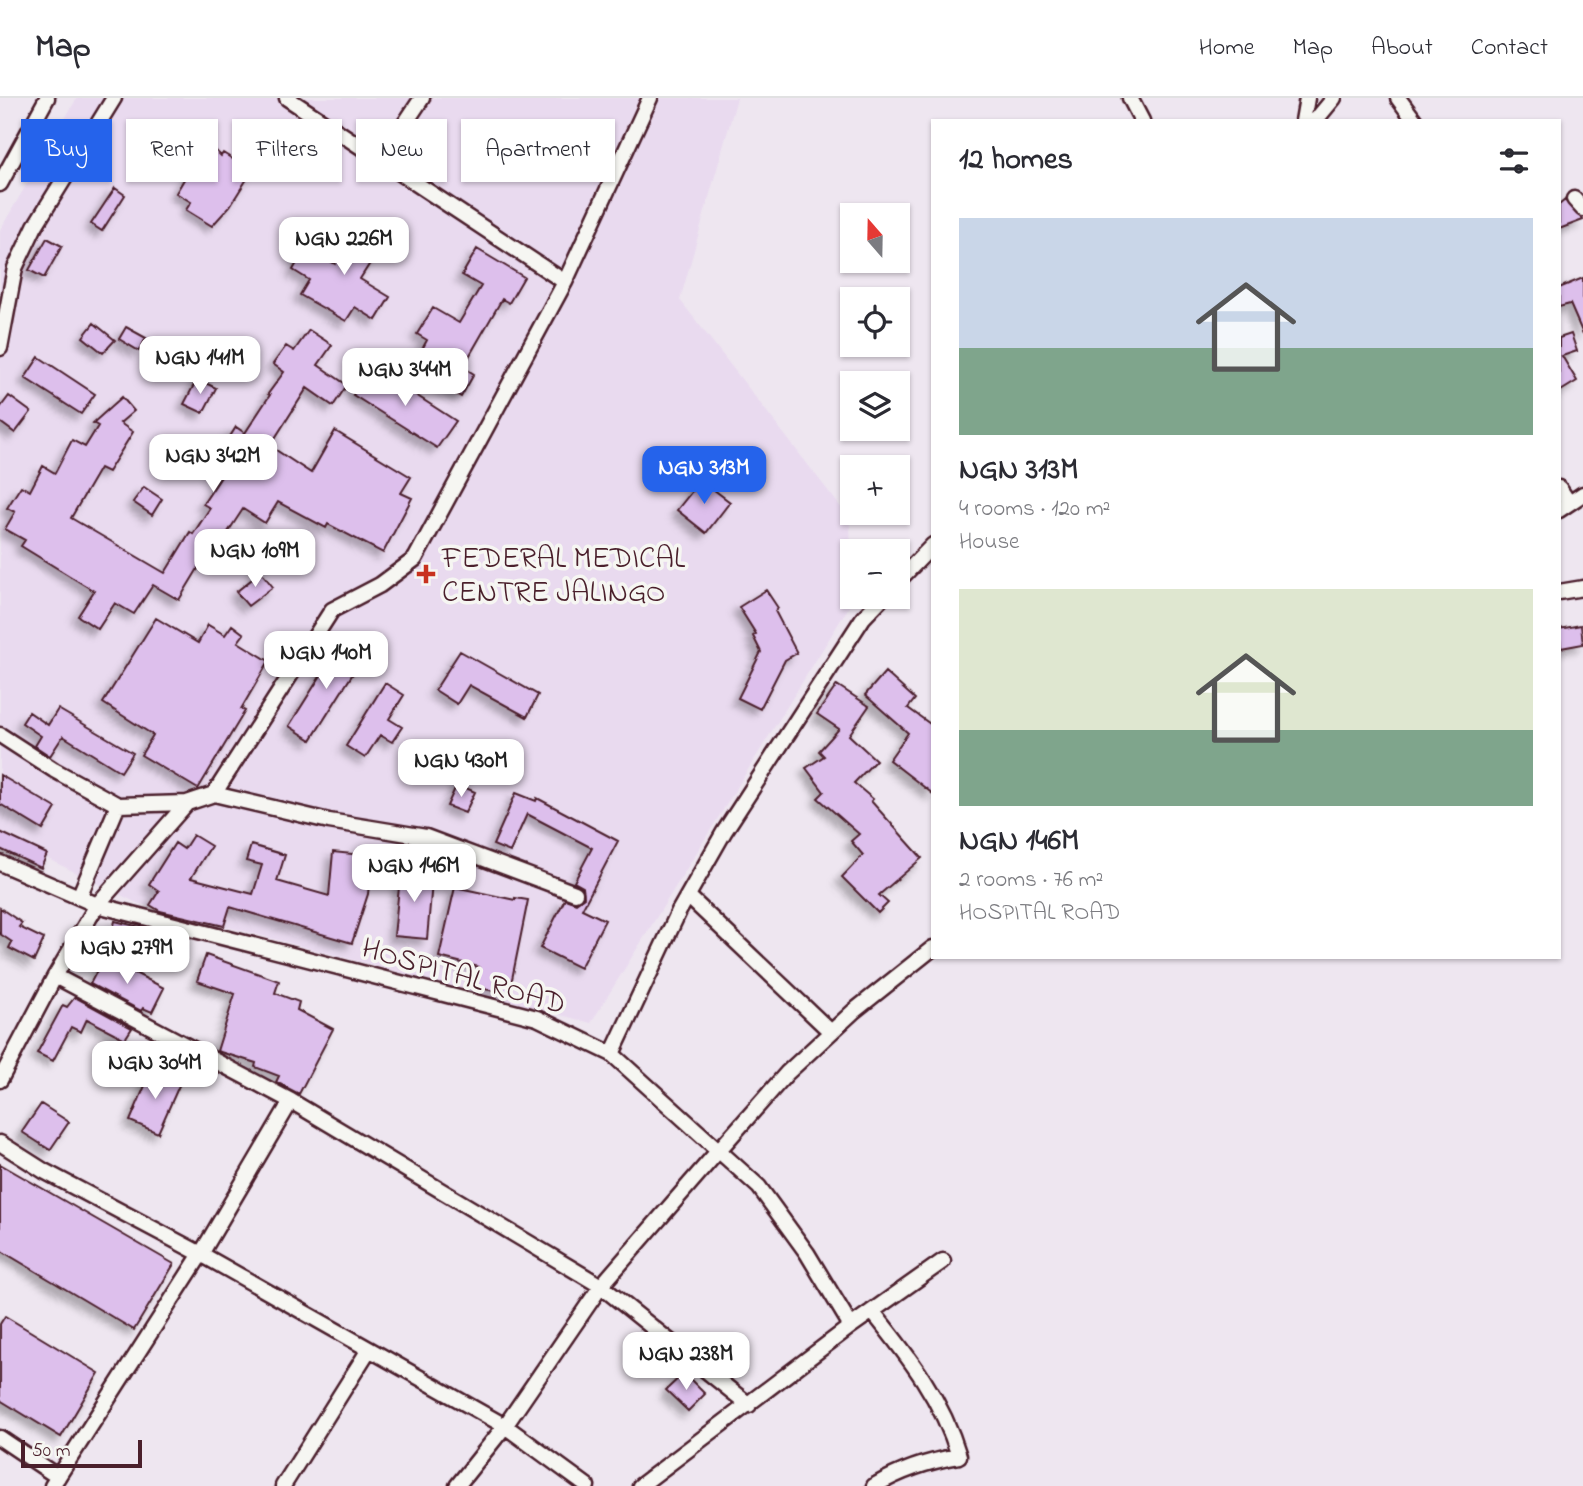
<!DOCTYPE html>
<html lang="en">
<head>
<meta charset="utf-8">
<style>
  :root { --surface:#fff; --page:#f2f2f3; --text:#2b2b33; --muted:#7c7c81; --line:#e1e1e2; --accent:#2563eb }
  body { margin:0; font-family:"Indie Flower",sans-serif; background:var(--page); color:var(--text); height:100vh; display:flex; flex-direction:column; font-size:26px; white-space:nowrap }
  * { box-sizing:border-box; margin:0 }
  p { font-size:23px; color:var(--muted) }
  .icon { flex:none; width:38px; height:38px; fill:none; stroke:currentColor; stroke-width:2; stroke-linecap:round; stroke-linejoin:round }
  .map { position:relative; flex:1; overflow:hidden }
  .panel { position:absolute; left:931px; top:21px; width:630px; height:840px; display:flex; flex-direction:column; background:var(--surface); border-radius:0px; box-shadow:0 2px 5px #0004 }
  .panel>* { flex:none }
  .hud { position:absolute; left:21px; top:21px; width:665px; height:63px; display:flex; gap:14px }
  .needle { width:46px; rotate:340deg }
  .fabs { position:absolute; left:840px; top:105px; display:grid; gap:14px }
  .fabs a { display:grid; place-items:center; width:70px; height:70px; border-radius:0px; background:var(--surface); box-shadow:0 2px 5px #0004; font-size:35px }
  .scale { position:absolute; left:21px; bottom:18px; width:121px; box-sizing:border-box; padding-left:7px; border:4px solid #4a1f2b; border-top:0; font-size:19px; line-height:24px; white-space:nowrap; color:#4a1f2b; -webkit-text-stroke:5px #f6f6f2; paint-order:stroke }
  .price { position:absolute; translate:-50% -60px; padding:0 16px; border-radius:14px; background:#fff; color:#222; font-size:23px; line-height:46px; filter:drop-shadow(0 2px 4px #0008) }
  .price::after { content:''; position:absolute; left:50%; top:42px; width:21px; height:16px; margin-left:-10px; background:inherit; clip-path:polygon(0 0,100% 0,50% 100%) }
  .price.selected { background:var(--accent); color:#fff }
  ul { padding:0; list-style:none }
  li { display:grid; align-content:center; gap:14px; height:371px; padding:0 28px }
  li span { display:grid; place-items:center; height:217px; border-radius:0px; color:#555 }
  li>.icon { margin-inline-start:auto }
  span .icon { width:126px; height:126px; fill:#fffc; stroke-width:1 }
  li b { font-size:30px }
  h2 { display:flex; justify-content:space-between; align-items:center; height:84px; padding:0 28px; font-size:30px }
  .chip { padding:0 24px; border-radius:0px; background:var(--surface); box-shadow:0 2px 5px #0004; font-size:24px; line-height:63px }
  .chip.selected { background:var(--accent); color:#fff }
  header { display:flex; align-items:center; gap:42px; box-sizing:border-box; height:98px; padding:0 35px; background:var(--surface); border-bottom:2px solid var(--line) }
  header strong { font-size:33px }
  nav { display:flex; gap:38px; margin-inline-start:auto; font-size:24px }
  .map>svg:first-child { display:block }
  .built { fill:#e9daef }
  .building { fill:#ddbfec; stroke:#4a1f2b; stroke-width:2; filter:url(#shadow) }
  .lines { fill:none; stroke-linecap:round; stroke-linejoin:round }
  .minor-casing { stroke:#4a1f2b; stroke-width:19 }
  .minor { stroke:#f6f6f2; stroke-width:14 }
  .poi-dot { fill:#c8321e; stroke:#f6f6f2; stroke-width:2.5 }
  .labels { text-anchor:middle; stroke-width:7; stroke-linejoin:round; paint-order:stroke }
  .poi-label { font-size:30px; fill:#4a1f2b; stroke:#f6f6f2; text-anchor:start }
  .street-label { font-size:30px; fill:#4a1f2b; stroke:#f6f6f2 }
</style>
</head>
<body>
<header>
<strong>Map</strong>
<nav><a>Home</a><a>Map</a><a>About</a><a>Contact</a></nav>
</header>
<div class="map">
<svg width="1583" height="1388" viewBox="0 0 1583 1388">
  <defs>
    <filter id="shadow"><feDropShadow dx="-6" dy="6" stdDeviation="3.5" flood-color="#0004"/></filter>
  </defs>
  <rect width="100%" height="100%" fill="#eee6f0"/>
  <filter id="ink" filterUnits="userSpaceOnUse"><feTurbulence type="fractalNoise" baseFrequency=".0143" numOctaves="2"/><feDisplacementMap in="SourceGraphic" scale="14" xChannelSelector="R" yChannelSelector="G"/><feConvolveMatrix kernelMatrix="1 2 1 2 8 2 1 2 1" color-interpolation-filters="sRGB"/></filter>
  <g filter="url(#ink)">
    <path class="built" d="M77,0H737L680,202L850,421L852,499H855L591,925L137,805L0,737V132Z"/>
    <path class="building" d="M209,46L221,58L223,55L252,73L230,108L212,128L186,112L191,104L176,95L200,54Z
      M115,90L125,97L102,133L91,126Z
      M1565,102L1583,122L1559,131V107Z
      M362,122L381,134L374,144L381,148L360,181L390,199L376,222L355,209L346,223L300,197L309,182L293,172L306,149L335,166Z
      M47,140L62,148L44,180L29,172Z
      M477,151L524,179L509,205L502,201L463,269L474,276L461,299L411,272L427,242L417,236L433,210L459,225L481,188L462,177Z
      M1583,180V236L1570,206L1559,209V190Z
      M94,225L115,242L103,255L83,239Z
      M126,229L146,240L139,253L119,241Z
      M309,232L332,247L318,267L347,287L333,308L307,290L270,348L311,375L335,333L411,379L401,395L412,400L383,455L328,426L326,430L278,404L265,425L243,411L213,457L208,454L179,502L153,487L134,516L115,505L98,531L78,518L94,493L21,448L25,442L5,431L15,414L7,410L21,388L30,393L43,368L55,375L72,342L85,349L98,328L93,325L122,299L134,313L120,325L133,334L108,374L100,370L71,420L165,475L190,434L193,436L210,410L203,406L236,356L224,348L236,329L245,335L270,297L268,296L284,274L273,266L286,248L294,253Z
      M1571,236L1577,253L1562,258L1577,283L1559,294V240Z
      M39,259L95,296L81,316L25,280Z
      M370,271L401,291L402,288L456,323L437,350L353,297Z
      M197,281L216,290L203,315L184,306Z
      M9,298L31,314L15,335L0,324V310Z
      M701,382L730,404L706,435L677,412Z
      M144,389L162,401L152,417L133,404Z
      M261,474L273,489L248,508L236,494Z
      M766,492L778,510L775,513L797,555L785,562L760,611L738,600L761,554L753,538L756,536L739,509Z
      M156,520L198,545L208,527L225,537L232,527L244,536L238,544L269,563L241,611L245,613L198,691L141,657L153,637L103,605Z
      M1581,527L1583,546L1561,550L1559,531Z
      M342,544L364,558L311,642L289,628Z
      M460,553L538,597L527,619L469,587L457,606L435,592Z
      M885,574L915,601L908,610L933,628V696L889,662L908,635L865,597Z
      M385,585L404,597L389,621L402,629L392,644L380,637L365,660L346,648Z
      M837,587L869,608L849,637L876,662L854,685L873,701L871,703L922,760L879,797L888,805L878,815L842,779L863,757L851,743L859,736L818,700L824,694L806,670L824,658L819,653L839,631L817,616Z
      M58,611L133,655L121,674L63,638L50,658L35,648L41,638L22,625L29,614L48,627Z
      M0,677L56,710L43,732L0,706Z
      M457,686L475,694L465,715L447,708Z
      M516,695L536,703L537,700L618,743L582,811L605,822L580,870L540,850L565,801L576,805L584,799L583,789L574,784L592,750L527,716L510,754L493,747Z
      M0,734L47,756L41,770L0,751Z
      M193,737L211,748L191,780L253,796L262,767L246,763L251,747L285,757L277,783L329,798L333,754L372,758L368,796L352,845L230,809L224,828L160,813L150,807L159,793L149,786L175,745L184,751Z
      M401,770L433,773L427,841L394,838Z
      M455,789L515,802V800L528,802L509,896L475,889L479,869L439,859Z
      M0,810L22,825L19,829L44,841L34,863L9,850L12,844L0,836Z
      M115,823L177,838L176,847L112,835Z
      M206,857L279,883L275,895L299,904L297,912L333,931L299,996L276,984L279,978L255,969L256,965L217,953L235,896L197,883Z
      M104,859L164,890L152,914L143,910L141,913L90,886Z
      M75,899L132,930L125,941L87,921L81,934L71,929L53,963L37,955L63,907L67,909Z
      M152,971L181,983L158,1035L130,1023Z
      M41,1006L69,1024L50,1052L22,1034Z
      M0,1066L174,1166L134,1232L0,1152Z
      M5,1218L99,1275L61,1339L0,1302V1226Z
      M684,1275L705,1296L688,1313L666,1292Z"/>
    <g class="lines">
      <defs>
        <path id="minor" d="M287,0L565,184
          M1130,0L1142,23
          M1398,0L1415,23
          M1303,23L1307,0
          M1315,23L1334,0
          M380,63L422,0
          M0,86L47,0
          M1574,101L1583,111
          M0,250L15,170L35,128L114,0
          M1559,390L1569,405
          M1559,412L1583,396
          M898,483L933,447
          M1559,494L1583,490
          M0,637L54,672L118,707L187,705L214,696L329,723L426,739L575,795
          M214,696L332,512L380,487L415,461L565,184L650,0
          M0,765L97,807L187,705
          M688,798L831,934
          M79,799L118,707
          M55,878L291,1003L601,1188L749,1307
          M612,956L759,1089L807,1155L851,1228
          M0,982L55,878L97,807L537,920L612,956L679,813L724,734L863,520L883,499
          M0,1045L44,1073L201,1156L505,1328L587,1388
          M872,1213C909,1259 942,1301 959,1358C928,1363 901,1372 874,1388
          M0,1340L58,1379
          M52,1388L201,1156L291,1003
          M283,1388L368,1253
          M457,1388L505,1328L601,1188L719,1052L787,975L854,913L933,850
          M640,1388L851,1228L943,1163"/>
      </defs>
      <use href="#minor" class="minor-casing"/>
      <use href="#minor" class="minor"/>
    </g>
  </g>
  <path class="poi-dot" d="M422.5 465.5h7v7h7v7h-7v7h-7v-7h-7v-7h7z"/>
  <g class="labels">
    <g class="poi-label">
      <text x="442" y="469">FEDERAL MEDICAL<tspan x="442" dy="34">CENTRE JALINGO</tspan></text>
    </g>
    <g class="street-label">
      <text transform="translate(464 877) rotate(16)" y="10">HOSPITAL ROAD</text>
    </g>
  </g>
</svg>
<div class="fabs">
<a><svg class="needle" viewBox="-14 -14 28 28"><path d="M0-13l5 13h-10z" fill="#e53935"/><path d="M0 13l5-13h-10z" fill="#7c7c81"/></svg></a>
<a><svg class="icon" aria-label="locate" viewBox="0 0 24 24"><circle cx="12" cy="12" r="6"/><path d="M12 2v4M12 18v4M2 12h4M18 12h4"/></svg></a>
<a><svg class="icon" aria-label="layers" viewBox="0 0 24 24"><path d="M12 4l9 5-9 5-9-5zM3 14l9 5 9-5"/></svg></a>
<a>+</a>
<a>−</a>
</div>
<div class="scale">50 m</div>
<b class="price" style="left:344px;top:179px">NGN 226M</b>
<b class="price" style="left:200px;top:298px">NGN 141M</b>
<b class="price" style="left:405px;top:310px">NGN 344M</b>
<b class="price" style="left:213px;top:396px">NGN 342M</b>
<b class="price selected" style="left:704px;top:408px">NGN 313M</b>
<b class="price" style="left:255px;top:491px">NGN 109M</b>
<b class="price" style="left:326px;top:593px">NGN 140M</b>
<b class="price" style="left:461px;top:701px">NGN 430M</b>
<b class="price" style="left:414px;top:806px">NGN 146M</b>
<b class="price" style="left:127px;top:888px">NGN 279M</b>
<b class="price" style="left:155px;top:1003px">NGN 304M</b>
<b class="price" style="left:686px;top:1294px">NGN 238M</b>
<div class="hud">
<a class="chip selected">Buy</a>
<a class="chip">Rent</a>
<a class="chip">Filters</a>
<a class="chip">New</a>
<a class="chip">Apartment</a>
</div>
<section class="panel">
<h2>12 homes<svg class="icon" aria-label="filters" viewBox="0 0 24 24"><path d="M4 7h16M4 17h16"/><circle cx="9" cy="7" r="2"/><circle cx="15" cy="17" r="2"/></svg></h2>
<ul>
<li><span style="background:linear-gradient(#c9d6e8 60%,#7fa58c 0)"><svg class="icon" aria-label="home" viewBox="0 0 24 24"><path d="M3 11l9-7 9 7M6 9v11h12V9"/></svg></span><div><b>NGN 313M</b><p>4 rooms · 120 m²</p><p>House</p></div></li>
<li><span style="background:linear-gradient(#dfe7d0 65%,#7fa58c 0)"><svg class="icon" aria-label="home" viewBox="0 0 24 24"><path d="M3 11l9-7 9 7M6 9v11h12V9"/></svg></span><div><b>NGN 146M</b><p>2 rooms · 76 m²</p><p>HOSPITAL ROAD</p></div></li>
</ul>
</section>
</div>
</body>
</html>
